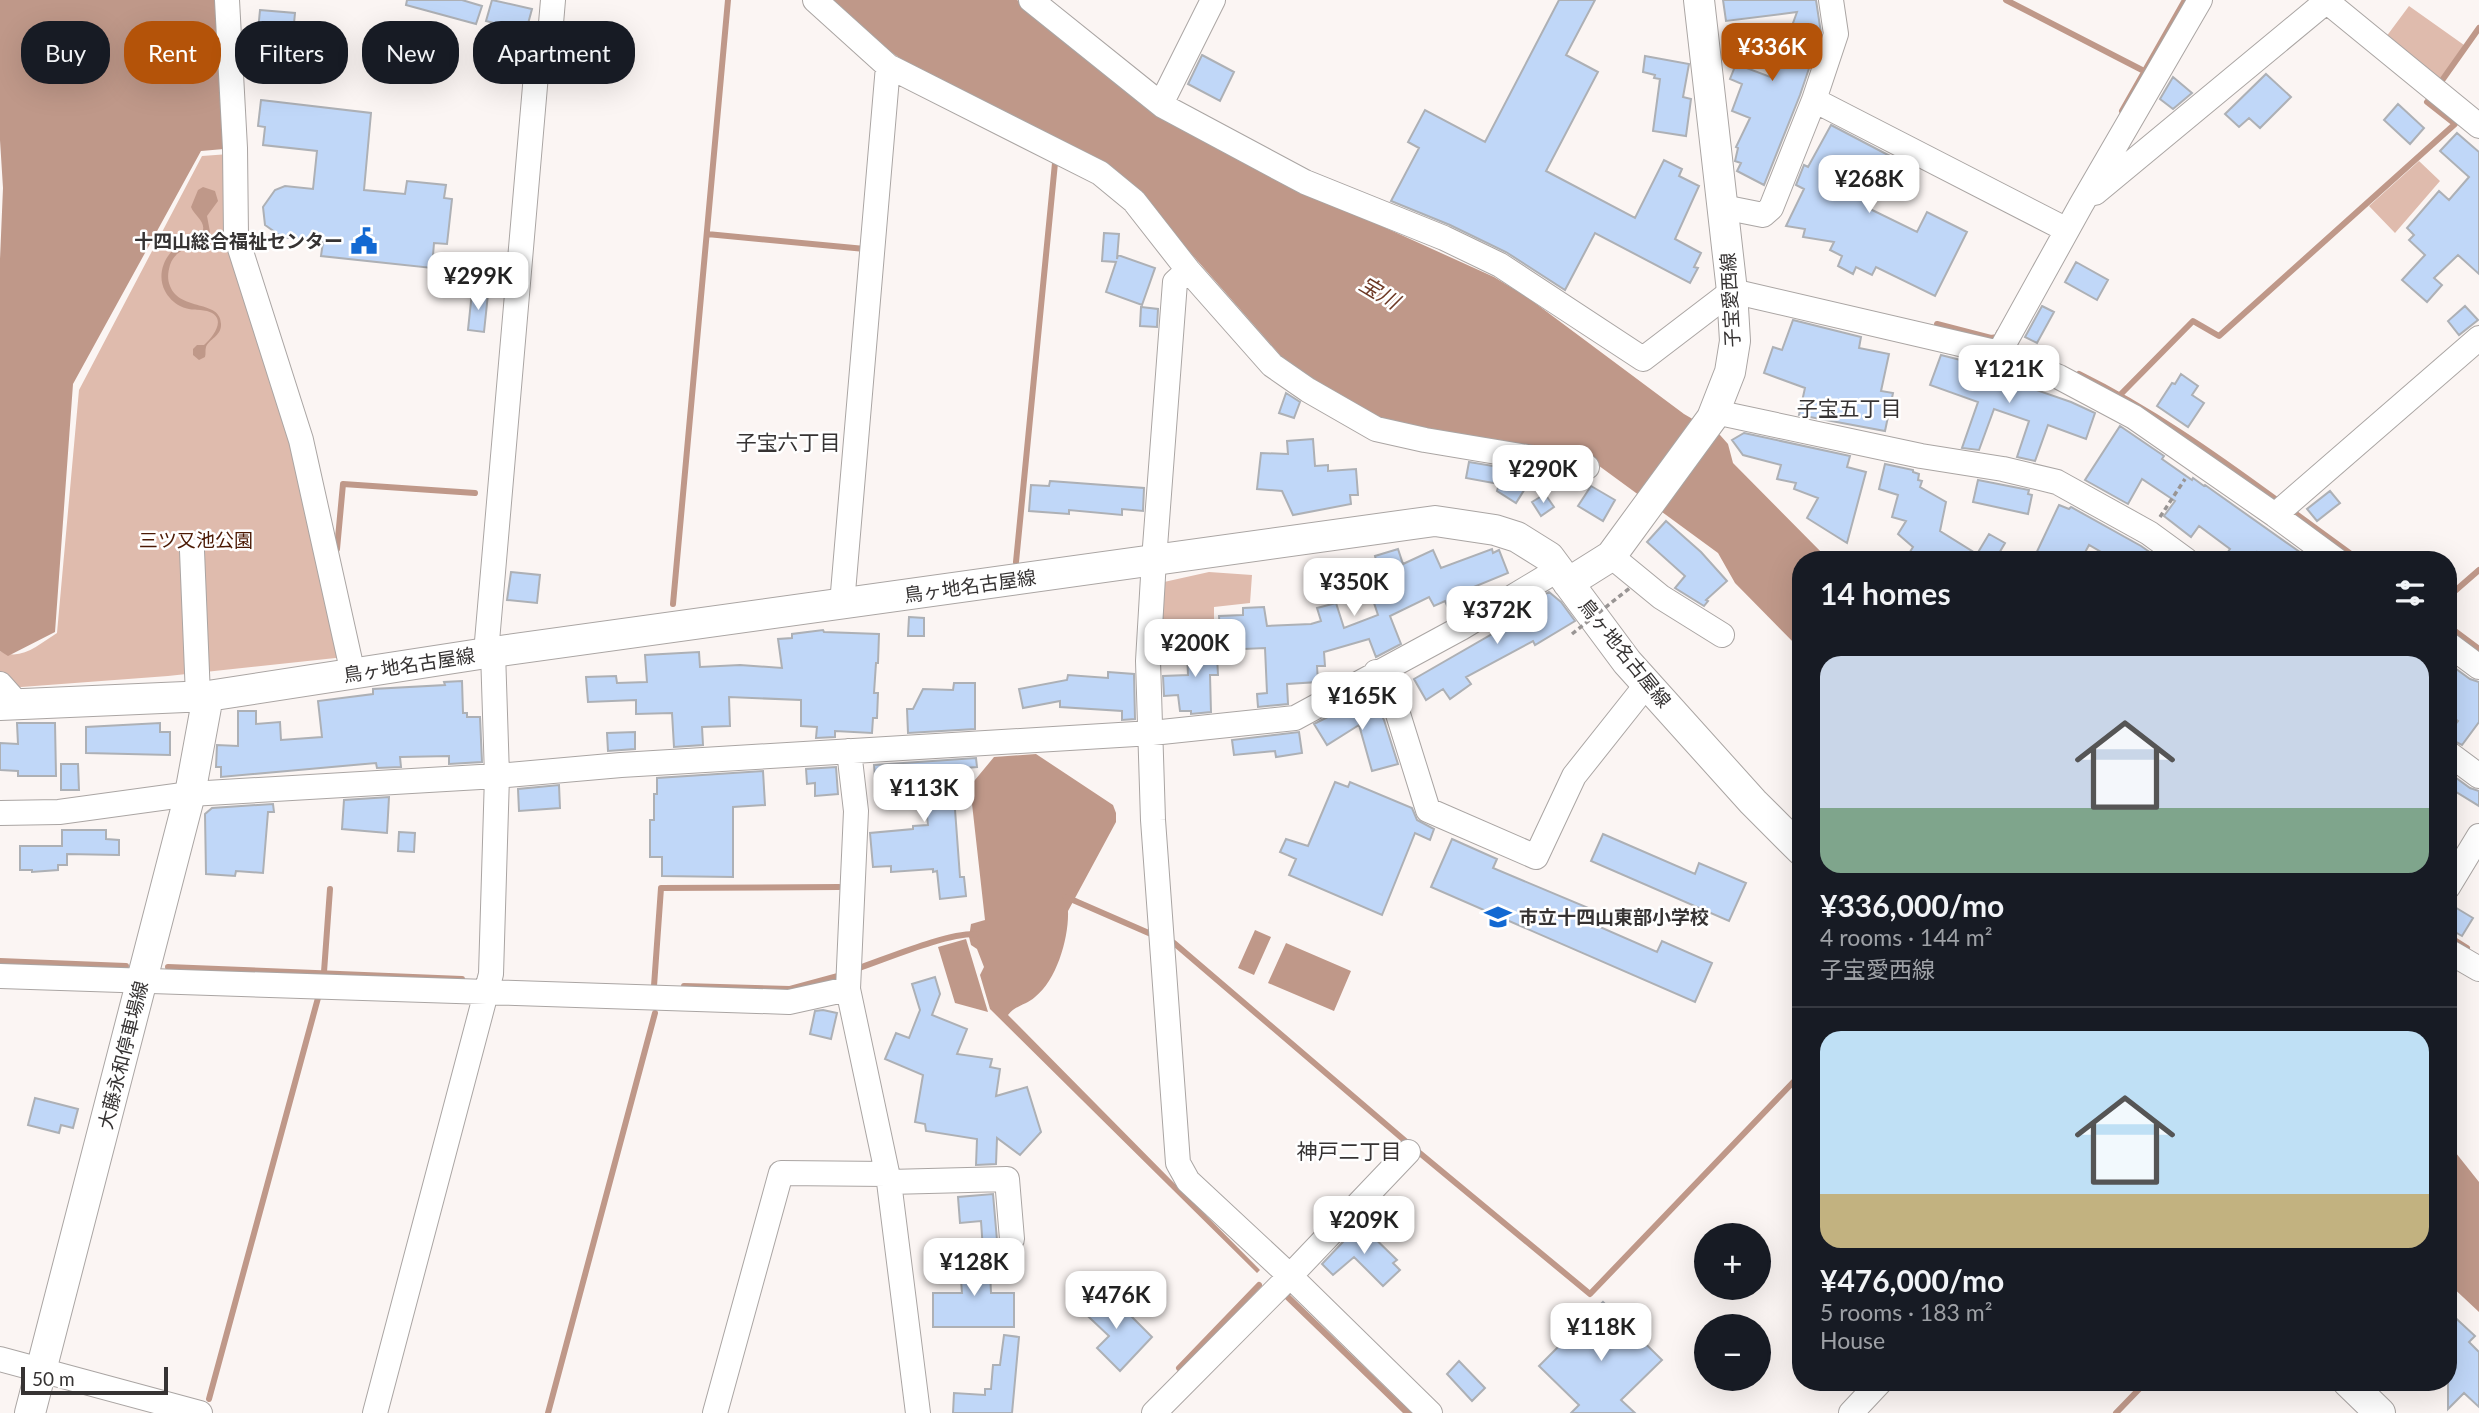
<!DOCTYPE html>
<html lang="en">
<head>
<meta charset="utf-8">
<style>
  :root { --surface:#171b24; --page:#20242c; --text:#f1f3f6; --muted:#9ea1a6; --line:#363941; --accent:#b45309 }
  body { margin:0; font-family:Lato,"Noto Sans JP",sans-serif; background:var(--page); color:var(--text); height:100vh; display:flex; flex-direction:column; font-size:26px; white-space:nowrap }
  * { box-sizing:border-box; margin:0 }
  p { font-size:23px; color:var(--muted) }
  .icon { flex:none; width:38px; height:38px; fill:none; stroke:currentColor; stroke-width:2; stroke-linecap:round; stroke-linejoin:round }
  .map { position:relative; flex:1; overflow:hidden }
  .sheet { position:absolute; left:1792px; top:551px; width:665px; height:840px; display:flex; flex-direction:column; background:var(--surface); border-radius:28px; box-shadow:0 7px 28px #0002 }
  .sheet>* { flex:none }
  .guide { position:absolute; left:21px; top:21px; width:665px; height:63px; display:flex; gap:14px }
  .tools { position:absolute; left:1694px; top:1223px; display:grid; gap:14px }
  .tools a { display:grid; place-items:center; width:77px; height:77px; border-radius:50%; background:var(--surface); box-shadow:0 7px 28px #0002; font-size:35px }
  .scale { position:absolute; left:21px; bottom:18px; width:147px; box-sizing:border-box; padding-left:7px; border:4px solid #363333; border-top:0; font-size:19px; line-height:24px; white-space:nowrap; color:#363333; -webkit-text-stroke:5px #fff; paint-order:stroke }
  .price { position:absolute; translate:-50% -60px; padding:0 16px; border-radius:14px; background:#fff; color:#222; font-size:23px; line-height:46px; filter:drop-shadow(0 2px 4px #0008) }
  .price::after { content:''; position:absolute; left:50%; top:42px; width:21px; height:16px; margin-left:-10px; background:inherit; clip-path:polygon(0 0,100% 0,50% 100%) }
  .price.on { background:var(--accent); color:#fff }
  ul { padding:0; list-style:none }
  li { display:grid; align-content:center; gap:14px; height:371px; padding:0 28px }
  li+li { border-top:2px solid var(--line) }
  li span { display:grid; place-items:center; height:217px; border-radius:21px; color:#555 }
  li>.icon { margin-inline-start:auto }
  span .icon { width:126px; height:126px; fill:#fffc; stroke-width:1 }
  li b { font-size:30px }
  h2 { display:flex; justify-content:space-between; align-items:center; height:84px; padding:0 28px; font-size:30px }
  .tag { padding:0 24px; border-radius:28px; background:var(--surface); box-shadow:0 7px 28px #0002; font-size:24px; line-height:63px }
  .tag.on { background:var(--accent); color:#fff }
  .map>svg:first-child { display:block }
  .green { fill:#dfbbad }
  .water { fill:#bf9889 }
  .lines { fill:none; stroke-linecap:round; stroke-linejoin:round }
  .stream { stroke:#bf9889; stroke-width:6 }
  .building { fill:#c0d7f8; stroke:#adb0b5; stroke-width:2 }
  .minor-casing { stroke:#aaa5a3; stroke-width:26 }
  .major-casing { stroke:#aaa5a3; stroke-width:32 }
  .path { stroke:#999594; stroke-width:3.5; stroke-dasharray:5 3.5; stroke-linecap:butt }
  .minor { stroke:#fff; stroke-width:24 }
  .major { stroke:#fff; stroke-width:30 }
  .path-bridge { stroke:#999594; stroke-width:3.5; stroke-dasharray:5 3.5; stroke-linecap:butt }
  .labels { text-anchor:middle; stroke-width:5; stroke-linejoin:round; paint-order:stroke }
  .poi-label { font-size:19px; font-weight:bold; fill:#363333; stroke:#fff; text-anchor:end }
  .street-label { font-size:19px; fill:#363333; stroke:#fff }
  .park-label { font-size:19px; fill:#4b1904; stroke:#fff }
  .water-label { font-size:21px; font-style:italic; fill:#6d3824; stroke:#fff }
  .neighbourhood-label { font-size:21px; fill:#363333; stroke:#fff }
</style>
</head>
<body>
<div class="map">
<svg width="2479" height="1413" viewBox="0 0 2479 1413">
  <rect width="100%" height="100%" fill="#fbf5f3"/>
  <path class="green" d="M2409,6L2464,45L2439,81L2386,37Z
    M243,153V239L354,656L168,676L8,688L0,678V651C21,662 39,644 57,633L79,390L202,156Z
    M2419,161L2440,181L2395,233L2369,206Z
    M1209,572L1252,575L1250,603L1214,607V626H1159L1164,582Z"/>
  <path class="water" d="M0,0H221L224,149L201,151L73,384L55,632L8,656L0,651V259L3,188L0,140Z
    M828,0H1017L1313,195L1494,277L1527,297L1684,414L1720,435L1728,444L1733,463L1829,560H1801V650L1735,583L1718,553L1591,460L1420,429L1365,413L1304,376L1281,356L1138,193L907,63L872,39Z
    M203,187L215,191L218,201L207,216L210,232C201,249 177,244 170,265C168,272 167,279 170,286C180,312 222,299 221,325C221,336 209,339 206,347C205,350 206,354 205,357L199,360L193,355V349L197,345H204C214,336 228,317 207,311C198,309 189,311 180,306C174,303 168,297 165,291C156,274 165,253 181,244C189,240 201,241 203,230C205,221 194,215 191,207L198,190Z
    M1036,754L1113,805L1116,813V822L1068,911C1069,937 1057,980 1035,997C1026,1005 1016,1005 1008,1015L1260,1270L1257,1273L990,1009L980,975L984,967L977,949L971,945L969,937L971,924L985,920L970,786L994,757Z
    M1255,930L1271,937L1254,975L1238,968Z
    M966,939L988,1012L955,1003L938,947Z
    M1286,943L1351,971L1334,1011L1268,983Z
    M2448,1143L2479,1182V1312L2448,1283Z
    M1286,1291L1412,1413H1403L1281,1295Z"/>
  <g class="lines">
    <path class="stream" d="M2006,0L2144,71
      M2443,79L2479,28
      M2122,111L2185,0
      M707,234L865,249
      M1937,324L1991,338L1997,337L1999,332
      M2079,374C2150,409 2214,454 2278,501
      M2121,394L2193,321L2219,336L2455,124L2427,102
      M2296,514L2359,560
      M337,549L343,484L475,493
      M1016,562L1055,163
      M2448,597L2479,570
      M673,604L728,0
      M2448,626L2479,649
      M1066,897L1151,934
      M2448,936L2467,948
      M1174,943L1410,1145L1590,1294L1801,1074
      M0,961L126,966
      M168,967L462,979
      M856,969C886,959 946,933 976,934
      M324,972L330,889
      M654,986L661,888L839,887
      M684,986L790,989L838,976
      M1179,1368L1259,1285
      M209,1399L318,998
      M548,1413L655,1013
      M2116,1413L2146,1382"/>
  </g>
  <path class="building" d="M407,0H462L482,6L476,24L406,5Z
    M492,0L532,9L526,31L486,21Z
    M1559,0H1595L1566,55L1598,72L1546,171L1635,218L1664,160L1682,169L1679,176L1699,186L1675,239L1701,253L1694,267L1698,268L1690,283L1595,233L1565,290L1506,252L1450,225L1391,201L1419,148L1408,142L1425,110L1485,142Z
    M1723,0H1816L1821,33L1800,95L1764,185L1737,171L1741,163L1735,161L1738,148L1736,147L1750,118L1732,111L1742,84L1730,79L1736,64L1773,78L1797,12L1726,21Z
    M260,10L295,13L293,34L258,31Z
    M1202,55L1234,72L1220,101L1188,84Z
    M1645,56L1689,64L1683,97L1691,99L1686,136L1653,131L1660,79L1654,78L1655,75L1643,72Z
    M2266,74L2291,97L2260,128L2249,118L2239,127L2225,114Z
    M2173,77L2192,93L2173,109L2160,99Z
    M261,100L371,113L364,190L405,194L407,181L446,185L444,198L452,199L447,244L434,243L432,268L321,256L323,242L282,237L265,225L263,207L275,190L285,186L313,189L317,151L263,145L265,127L258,126Z
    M2398,104L2424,128L2410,144L2384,120Z
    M1831,125L1911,167L1902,184L1886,176L1870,209L1917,232L1927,212L1967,232L1935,296L1876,267L1872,275L1856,267L1853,274L1838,266L1842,256L1830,250L1834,242L1803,237L1805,229L1786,226L1804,189L1796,185L1804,165L1808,167Z
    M2457,133L2479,152V274L2458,255L2434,278L2442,285L2427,302L2402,280L2425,255L2409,240L2414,235L2407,228L2439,191L2449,200L2469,177L2440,151Z
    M1104,233L1119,234L1117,259L1118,255L1155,268L1142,305L1106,292L1116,262L1102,261Z
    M2076,262L2108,280L2097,300L2065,282Z
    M472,292L488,294L484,332L468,330Z
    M2042,306L2054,312L2037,343L2025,337Z
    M2465,306L2478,320L2459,335L2448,321Z
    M1141,307L1158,309L1157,327L1140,326Z
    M1793,320L1861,337L1859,348L1889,354L1881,391L1893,393L1885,431L1799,415L1805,388L1764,373L1773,347L1782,350Z
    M1941,355L1980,365L1979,368L1996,376L2071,402L2095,413L2086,439L2048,425L2035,461L2017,457L2029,421L1994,409L1979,450L1962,448L1978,402L1930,385Z
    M2181,374L2198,386L2192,395L2204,403L2188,427L2157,406L2172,383L2175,384Z
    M1286,393L1300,402L1294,418L1279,413Z
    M2120,426L2164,456L2162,459L2192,480L2193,478L2204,486L2205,485L2311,560H2266L2257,552L2251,560H2222L2230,549L2199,526L2191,537L2164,516L2175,501L2142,479L2128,504L2085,480Z
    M1744,433L1850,456L1847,467L1866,472L1847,543L1807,518L1818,498L1794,489L1796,483L1777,479L1781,465L1743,455L1732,440Z
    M1313,439L1315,466L1328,465V471L1356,469L1358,495H1350L1351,504L1293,515L1282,491L1257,489L1261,453L1288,454L1287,441Z
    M1469,462L1529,472L1526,487L1516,503L1497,491L1499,484L1466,478Z
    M1885,464L1913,470V472L1919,474L1918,480L1922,481L1920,487L1946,502L1940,531L1977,554L1989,534L2005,543L1995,560H1905L1913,547L1898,534L1906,521L1892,517L1898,495L1879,489Z
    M1978,480L2029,490L2028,494L2032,495L2028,514L1973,502Z
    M1050,481L1144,488L1143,511L1122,509V515L1069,510V514L1029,511L1031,485L1049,486Z
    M1591,486L1615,500L1603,521L1578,506Z
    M2330,491L2340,503L2317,521L2307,509Z
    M1545,494L1554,507L1541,516L1532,502Z
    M2059,505L2069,509L2071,507L2141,546L2161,560H2115L2089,545L2081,560H2033Z
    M1666,521L1701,552L1727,581L1706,600L1708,601L1704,606L1675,588L1685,576L1647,542Z
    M1398,549L1403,564L1433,550L1441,568L1492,549L1493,553L1499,550L1508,573L1459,593L1466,608L1452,616L1445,601L1434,606L1429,597L1390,616L1401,644L1376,657L1369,639L1324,652L1325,666H1317L1318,682L1287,684L1288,704L1258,707L1257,694L1267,693L1265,648L1221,650L1219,616L1243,615V608L1264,607L1267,626L1311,624L1321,621L1317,608L1336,603L1344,628L1378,615L1374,603L1384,599L1370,562L1376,560L1375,556Z
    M511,572L540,575L537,603L507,600Z
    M1549,592L1561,602L1575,621L1535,645L1533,641L1466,677L1471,684L1450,699L1443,689L1426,700L1414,679L1511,623L1508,617Z
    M909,617L924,618V636H908Z
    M823,630L824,632L879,634L878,663H876L874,693H878L877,718H873L872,733L835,731V737L816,738L817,727L801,726V700L729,697L730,726L702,727L703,745L674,747L672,713L636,714V700L588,702L586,677L616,676L617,683L647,682L645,655L699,652L700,667L740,665L782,668L778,639L792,638V634Z
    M1216,637L1218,675H1210L1211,712L1191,714V711H1180L1178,695L1164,696L1163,676L1188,675L1187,651L1200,650L1199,638Z
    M2448,663L2470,679L2479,682V722L2462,745L2448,738V734L2458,721L2448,714Z
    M1108,672L1134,674L1135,719L1122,720V711L1060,707V701L1023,708L1019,689L1067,680L1068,675L1108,678Z
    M462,681L463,713H467V717H480L482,762L449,764V756L400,757L401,767L377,768L376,763L221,777V767H216L217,745L238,746V711H256V724L280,722L281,740L322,737L318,701L373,694V689L445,685L444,682Z
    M954,683H975V729L908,733L907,709H913L923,689L953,690Z
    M1375,701L1384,720L1398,764L1372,771L1359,725L1327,745L1314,724L1345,708Z
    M17,723H55L56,776H18V771L0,770V743L18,744Z
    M160,723V732H170V755L86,753V727Z
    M635,732V749L608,751L607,733Z
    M1299,732L1302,753L1276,757L1275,751L1234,755L1232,740Z
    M976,758L977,767L952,769L960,877H964L966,896L940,899L937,871L933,872V869L891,872V866L873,867L870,833L913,829V826L928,825L924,788L876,791L874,765Z
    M61,764H78L79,790H61Z
    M836,767L838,794L815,796V783L807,784L806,769Z
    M763,771L765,805L733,807V877L662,876V857H650V820H654V794H657V778Z
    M2448,772L2470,788L2479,791V806L2448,787Z
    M1335,782L1348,787L1350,782L1412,808L1417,820L1434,829L1430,840L1415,833L1382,915L1289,875L1296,859L1280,852L1286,839L1308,846Z
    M559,785L560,808L519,811L518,789Z
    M389,797L387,833L342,829L344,800Z
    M273,804L274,812H268L263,873L236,871L235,876L206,874L205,814L212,808Z
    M62,830H106V839L119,840V855L67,854V865H58V870L32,872V870H20V846H62Z
    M399,832L415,833L414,852L398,851Z
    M1603,834L1695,874L1699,863L1746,883L1729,921L1591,861Z
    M1452,839L1497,859L1493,868L1598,912L1593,924L1657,952L1662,941L1712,963L1695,1002L1431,887Z
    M2448,903L2473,918L2462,936L2448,928Z
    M935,977L940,994L932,1015L967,1029L957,1054L992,1059L990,1067L1000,1069L996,1096L1027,1087L1041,1132L1020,1155L997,1138L996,1164L976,1165L977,1139L926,1131L925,1124L915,1122L923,1075L885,1059L896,1033L909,1038L920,1010L912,984Z
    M823,1010L837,1013L831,1039L810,1034L815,1011Z
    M35,1098L78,1109L73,1128L61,1125L59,1133L28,1125Z
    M993,1194L997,1240L1001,1249L983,1250L981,1221L960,1223L958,1197Z
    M1360,1224L1397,1260L1393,1263L1400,1270L1383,1286L1354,1257L1333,1275L1322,1264Z
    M989,1251L991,1293H1014V1327H933V1293H962L959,1253Z
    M1086,1294L1097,1304L1105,1296L1123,1312L1125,1310L1152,1337L1120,1371L1097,1348L1109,1336L1076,1305Z
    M1603,1302L1662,1360L1621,1400L1635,1413H1571L1579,1405L1539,1366Z
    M2448,1311L2475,1336L2469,1342L2479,1352V1407L2464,1393L2448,1409Z
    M1004,1335L1019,1337L1012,1413H953L954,1393L985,1395V1389H991L993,1365H1000Z
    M1459,1361L1485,1388L1472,1401L1447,1374Z"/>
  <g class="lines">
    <defs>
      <path id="minor" d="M227,0L235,148L236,236L301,440L353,674
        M815,0L888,66L1100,173L1134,201L1188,270L1272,365L1308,390L1376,429L1425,440L1587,467
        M1031,0L1163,106L1305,182L1444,238L1500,265L1643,359L1732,291L1999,353L2059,377L2134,417L2275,515L2336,560
        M2325,0L2479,126
        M1814,100L2067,230
        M1161,104L1213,0
        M2095,193L2328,0
        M1723,207L1763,215L1771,208L1814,100L1836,34L1831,0
        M1188,270L1175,282L1154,560L1148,661L1153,820L1178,1163L1188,1181L1290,1276L1430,1413
        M1999,353L2081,205L2200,0
        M1715,412L1921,456L2003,469L2057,482L2149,533L2186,560
        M2275,515L2479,338
        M192,551L198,696
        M1611,556L1661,597L1722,635
        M842,604L888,66
        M2448,644L2479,667
        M486,653L537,63L549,47L553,0
        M1376,672L1398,714L1428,810L1536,857L1574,776L1647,684
        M0,684L17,703
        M849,751L856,811L848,989L889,1182L918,1413
        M2448,753L2479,776
        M0,813L59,812L190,794L497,776L621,765L1152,733L1295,718L1461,628L1559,569
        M2448,887L2479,836
        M2448,951L2479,969
        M0,976L789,1002L848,989
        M889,1182L1007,1179L1012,1239
        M0,1359L200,1413
        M375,1413L491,974L497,776L493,652
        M715,1413L781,1173L887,1174
        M1154,1413L1290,1276L1408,1152
        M1851,1413L1880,1382"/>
      <path id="major" d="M1568,583L1611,556L1712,418L1730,372L1735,341L1732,291L1699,0
        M0,705L208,696L493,652L1435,521L1495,530L1517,537L1549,557L1627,662L1753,802L1801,850
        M2348,1382L2380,1413
        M30,1413L190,794L208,696"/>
    </defs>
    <use href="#minor" class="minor-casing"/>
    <use href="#major" class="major-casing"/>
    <path class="path" d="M2160,517L2185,479"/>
    <use href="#minor" class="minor"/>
    <use href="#major" class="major"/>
    <path class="path-bridge" d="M1572,634L1631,587"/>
  </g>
  <defs>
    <symbol id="civic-bare" viewBox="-9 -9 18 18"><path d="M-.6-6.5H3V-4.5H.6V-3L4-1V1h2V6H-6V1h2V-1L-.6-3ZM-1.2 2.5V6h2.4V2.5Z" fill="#1369d2" stroke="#fff" stroke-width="2.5" paint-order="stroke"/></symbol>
    <symbol id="school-bare" viewBox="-9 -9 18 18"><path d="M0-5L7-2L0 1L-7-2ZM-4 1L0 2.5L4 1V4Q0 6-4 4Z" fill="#1369d2" stroke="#fff" stroke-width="2.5" paint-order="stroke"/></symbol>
  </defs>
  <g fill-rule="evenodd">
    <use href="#civic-bare" x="345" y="222" width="38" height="38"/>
    <use href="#school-bare" x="1479" y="898" width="38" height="38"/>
  </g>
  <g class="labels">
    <g class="poi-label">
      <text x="343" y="248">十四山総合福祉センター</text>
      <text x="1519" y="924" text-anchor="start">市立十四山東部小学校</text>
    </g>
    <g class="street-label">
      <text transform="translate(1730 300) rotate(-93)" y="7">子宝愛西線</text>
      <text transform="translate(970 586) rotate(-8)" y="7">鳥ヶ地名古屋線</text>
      <text transform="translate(1625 653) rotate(51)" y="7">鳥ヶ地名古屋線</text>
      <text transform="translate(409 665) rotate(-9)" y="7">鳥ヶ地名古屋線</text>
      <text transform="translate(123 1055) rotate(-76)" y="7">大藤永和停車場線</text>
    </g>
    <g class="park-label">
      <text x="196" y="547">三ツ又池公園</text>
    </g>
    <g class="water-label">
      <text transform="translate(1379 293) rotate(31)" y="7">宝川</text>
    </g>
    <g class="neighbourhood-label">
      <text x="1849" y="416">子宝五丁目</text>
      <text x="788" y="450">子宝六丁目</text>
      <text x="1349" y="1159">神戸二丁目</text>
    </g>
  </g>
</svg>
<div class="tools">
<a>+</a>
<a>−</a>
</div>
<div class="scale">50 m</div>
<b class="price on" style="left:1772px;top:83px">¥336K</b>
<b class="price" style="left:1869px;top:215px">¥268K</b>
<b class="price" style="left:478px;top:312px">¥299K</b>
<b class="price" style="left:2009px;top:405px">¥121K</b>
<b class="price" style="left:1543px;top:505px">¥290K</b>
<b class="price" style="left:1354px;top:618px">¥350K</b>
<b class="price" style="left:1497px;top:646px">¥372K</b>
<b class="price" style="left:1195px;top:679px">¥200K</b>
<b class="price" style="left:1362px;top:732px">¥165K</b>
<b class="price" style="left:924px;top:824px">¥113K</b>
<b class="price" style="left:1364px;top:1256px">¥209K</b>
<b class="price" style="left:974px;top:1298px">¥128K</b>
<b class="price" style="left:1116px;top:1331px">¥476K</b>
<b class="price" style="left:1601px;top:1363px">¥118K</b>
<div class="guide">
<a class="tag">Buy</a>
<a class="tag on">Rent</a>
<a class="tag">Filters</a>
<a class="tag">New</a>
<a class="tag">Apartment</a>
</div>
<section class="sheet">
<h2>14 homes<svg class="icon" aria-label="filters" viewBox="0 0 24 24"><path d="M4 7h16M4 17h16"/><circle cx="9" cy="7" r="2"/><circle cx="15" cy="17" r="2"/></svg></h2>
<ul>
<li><span style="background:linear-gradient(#c9d6e8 70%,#7fa58c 0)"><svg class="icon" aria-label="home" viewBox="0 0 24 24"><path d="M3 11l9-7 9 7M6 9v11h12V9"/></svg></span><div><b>¥336,000/mo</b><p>4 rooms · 144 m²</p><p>子宝愛西線</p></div></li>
<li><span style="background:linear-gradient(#bfe0f5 75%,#c2b280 0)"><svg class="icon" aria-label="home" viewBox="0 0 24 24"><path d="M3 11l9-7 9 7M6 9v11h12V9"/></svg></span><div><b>¥476,000/mo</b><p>5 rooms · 183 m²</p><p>House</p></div></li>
</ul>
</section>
</div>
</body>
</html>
